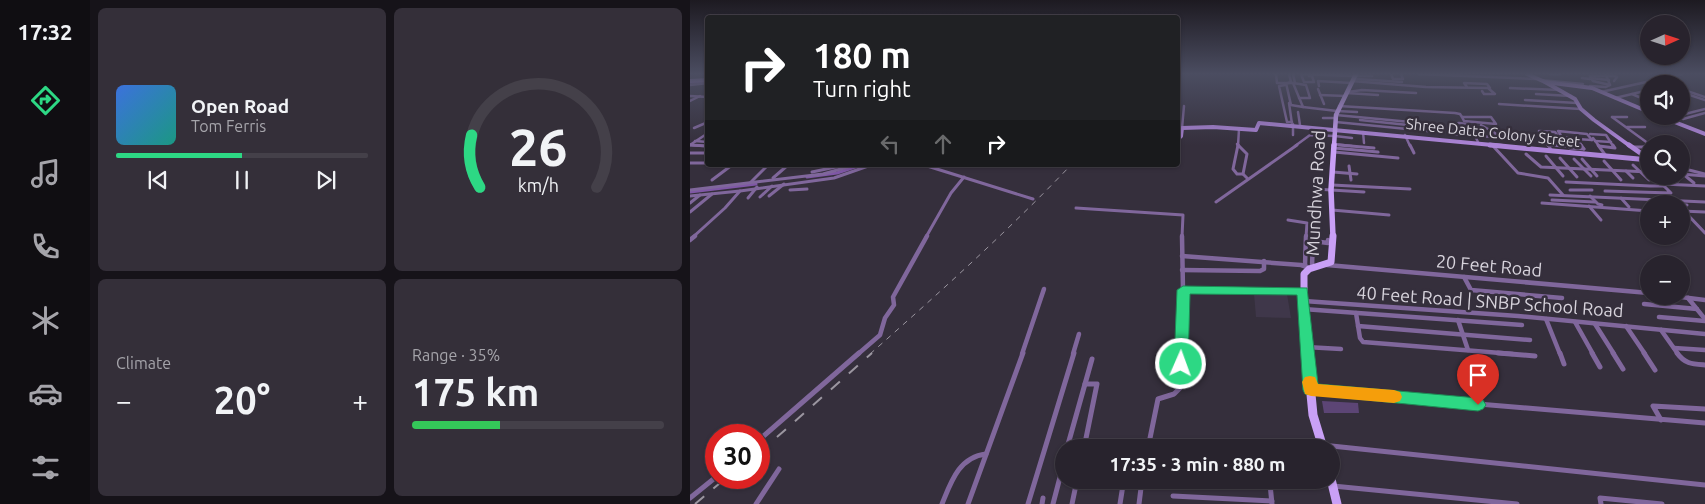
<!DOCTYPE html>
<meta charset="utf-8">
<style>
:root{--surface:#28232d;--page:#342f39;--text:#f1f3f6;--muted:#a5a4aa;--line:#444049;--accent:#2dd884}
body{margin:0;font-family:Ubuntu,sans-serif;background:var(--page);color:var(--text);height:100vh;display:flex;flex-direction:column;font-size:19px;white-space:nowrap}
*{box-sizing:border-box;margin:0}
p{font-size:16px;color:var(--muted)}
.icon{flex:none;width:28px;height:28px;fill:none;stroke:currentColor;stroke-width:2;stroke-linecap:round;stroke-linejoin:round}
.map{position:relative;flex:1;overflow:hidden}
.details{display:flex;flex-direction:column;gap:8px;padding:8px;background:#161319;width:600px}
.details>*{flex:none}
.hud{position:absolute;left:15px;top:15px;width:475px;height:152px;border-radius:5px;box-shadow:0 1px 4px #0004,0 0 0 1px var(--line);background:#202124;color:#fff;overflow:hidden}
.needle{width:32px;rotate:87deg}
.buttons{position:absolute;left:950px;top:15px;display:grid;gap:10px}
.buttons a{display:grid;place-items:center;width:50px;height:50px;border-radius:50%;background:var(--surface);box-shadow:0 1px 4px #0004,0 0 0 1px var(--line);font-size:25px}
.speed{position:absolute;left:15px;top:424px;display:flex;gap:10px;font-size:25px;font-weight:700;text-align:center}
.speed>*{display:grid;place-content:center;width:65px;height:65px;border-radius:50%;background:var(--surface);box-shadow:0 1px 4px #0004,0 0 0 1px var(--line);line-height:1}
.speed .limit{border:8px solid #d22;background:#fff;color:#111}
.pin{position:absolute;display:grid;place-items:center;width:42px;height:42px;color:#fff;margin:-51px -21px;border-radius:50% 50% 50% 0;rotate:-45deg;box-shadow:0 0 5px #0007}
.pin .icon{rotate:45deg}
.me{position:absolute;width:55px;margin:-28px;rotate:2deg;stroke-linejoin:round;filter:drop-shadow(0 0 4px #0008)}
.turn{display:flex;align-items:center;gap:18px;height:105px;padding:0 25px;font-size:22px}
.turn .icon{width:65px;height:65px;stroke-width:2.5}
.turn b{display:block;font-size:35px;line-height:42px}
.lanes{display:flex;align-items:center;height:48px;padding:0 25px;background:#0003;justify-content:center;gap:25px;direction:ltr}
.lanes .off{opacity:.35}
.big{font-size:38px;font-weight:700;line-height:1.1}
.details .widget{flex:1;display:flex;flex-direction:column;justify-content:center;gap:8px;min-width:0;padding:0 18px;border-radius:8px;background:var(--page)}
.details .dial{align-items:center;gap:0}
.dial svg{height:130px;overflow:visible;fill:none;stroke:var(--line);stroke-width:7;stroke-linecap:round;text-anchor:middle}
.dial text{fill:var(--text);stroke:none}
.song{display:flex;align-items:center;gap:15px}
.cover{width:60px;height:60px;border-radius:8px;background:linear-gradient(135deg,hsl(220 70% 55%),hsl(170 70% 35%))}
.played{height:5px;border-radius:2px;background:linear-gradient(90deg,var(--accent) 50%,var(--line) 50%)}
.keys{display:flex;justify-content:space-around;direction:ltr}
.heat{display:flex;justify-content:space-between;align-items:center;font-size:28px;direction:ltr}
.charge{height:8px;border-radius:4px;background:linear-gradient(90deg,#34c759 35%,var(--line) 0)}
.details .tiles{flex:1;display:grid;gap:8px;grid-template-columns:repeat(2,1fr)}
.trip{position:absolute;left:365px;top:439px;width:285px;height:50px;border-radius:25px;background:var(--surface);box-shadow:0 1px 4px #0004,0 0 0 1px var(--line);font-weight:700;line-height:50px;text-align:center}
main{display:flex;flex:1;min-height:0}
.dock{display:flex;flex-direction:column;width:90px;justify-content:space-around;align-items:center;background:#100e12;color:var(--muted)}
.dock .icon{width:35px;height:35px}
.dock .selected{color:var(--accent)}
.dock b{font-size:22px;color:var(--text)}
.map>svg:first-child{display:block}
.built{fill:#3f374a}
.green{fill:#5c4575}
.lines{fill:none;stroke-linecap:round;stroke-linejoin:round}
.canal-far1{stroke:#7f57a6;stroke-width:2.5}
.canal{stroke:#7f57a6;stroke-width:3}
.street-far3{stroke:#80679c;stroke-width:2.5}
.street-far2{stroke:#80679c;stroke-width:3}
.street-far1{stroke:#80679c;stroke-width:4.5}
.street{stroke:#80679c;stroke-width:5}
.secondary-far1{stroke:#ac84d7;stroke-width:4}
.secondary{stroke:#ac84d7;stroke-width:5}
.primary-far3{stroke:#c9a0f6;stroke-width:4.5}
.primary-far2{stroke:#c9a0f6;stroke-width:5.5}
.primary-far1{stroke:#c9a0f6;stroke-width:7}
.primary{stroke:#c9a0f6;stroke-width:9}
.rail-far1{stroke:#9b96a0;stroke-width:1;stroke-dasharray:5.5 5.5;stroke-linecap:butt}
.rail{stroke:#9b96a0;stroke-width:2;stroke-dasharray:12 12;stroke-linecap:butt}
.route{fill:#2dd884;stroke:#1d8c56}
.slow{fill:#f59e0b}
.labels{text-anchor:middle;stroke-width:5;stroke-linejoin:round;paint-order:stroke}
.far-street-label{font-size:15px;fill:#d7d3dc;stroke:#352f3c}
.street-label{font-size:18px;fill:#d7d3dc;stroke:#352f3c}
</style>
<main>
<nav class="dock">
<b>17:32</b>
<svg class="icon selected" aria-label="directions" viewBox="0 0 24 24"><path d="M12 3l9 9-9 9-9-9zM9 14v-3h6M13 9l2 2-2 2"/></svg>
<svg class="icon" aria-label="music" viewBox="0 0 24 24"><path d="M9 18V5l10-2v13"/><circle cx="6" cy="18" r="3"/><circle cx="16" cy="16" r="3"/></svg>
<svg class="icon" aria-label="phone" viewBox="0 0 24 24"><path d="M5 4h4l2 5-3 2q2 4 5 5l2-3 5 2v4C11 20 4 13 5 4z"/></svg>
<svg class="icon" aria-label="climate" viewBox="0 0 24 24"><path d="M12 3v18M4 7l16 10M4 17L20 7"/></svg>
<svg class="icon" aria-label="car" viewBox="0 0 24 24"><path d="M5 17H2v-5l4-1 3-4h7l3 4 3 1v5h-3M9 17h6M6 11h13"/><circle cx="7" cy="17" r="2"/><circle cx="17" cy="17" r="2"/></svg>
<svg class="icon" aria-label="filters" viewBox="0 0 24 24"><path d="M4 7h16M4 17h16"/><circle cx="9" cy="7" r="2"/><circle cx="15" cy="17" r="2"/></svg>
</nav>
<section class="details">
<div class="tiles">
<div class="widget">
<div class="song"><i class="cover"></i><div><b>Open Road</b><p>Tom Ferris</p></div></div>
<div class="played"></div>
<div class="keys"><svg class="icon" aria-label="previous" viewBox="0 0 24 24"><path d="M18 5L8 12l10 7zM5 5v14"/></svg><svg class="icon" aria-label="pause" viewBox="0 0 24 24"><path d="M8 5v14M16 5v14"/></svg><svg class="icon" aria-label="next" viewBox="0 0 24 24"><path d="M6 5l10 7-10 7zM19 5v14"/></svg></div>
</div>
<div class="widget dial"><svg viewBox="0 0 100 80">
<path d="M14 69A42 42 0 1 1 86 69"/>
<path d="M14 69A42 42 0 0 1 9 37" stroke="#2dd884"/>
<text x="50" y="56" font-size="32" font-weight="700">26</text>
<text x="50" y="72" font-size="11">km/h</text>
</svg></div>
<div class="widget"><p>Climate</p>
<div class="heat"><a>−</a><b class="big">20°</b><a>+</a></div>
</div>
<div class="widget"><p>Range · 35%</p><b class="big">175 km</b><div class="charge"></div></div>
</div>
</section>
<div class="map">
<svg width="1015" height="504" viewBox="0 0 1015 504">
<rect width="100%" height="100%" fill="#352f3c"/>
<polygon class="built" points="564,294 597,294 601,318 566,317"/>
<polygon class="green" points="632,401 668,403 669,413 634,413"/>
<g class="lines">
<polyline class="canal-far1" points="0,83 13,82"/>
<g class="canal">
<polyline points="117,177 147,173 171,165"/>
<polyline points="0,192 66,184"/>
</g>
<g class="street-far3">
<polyline points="586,74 587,83 595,83"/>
<polyline points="603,74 605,83"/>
<polyline points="611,74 665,76"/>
<polyline points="611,74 614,82 624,82 622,76 619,76"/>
<polyline points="701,74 703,79 713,79 711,74"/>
<polyline points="729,74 846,79"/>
<polyline points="860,74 870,74"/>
<polyline points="665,76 682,76"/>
<polyline points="892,78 900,79"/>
<polyline points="900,78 919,80"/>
<polyline points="667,79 712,82"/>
<polyline points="851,80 893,84"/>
<polyline points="662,81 736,87 798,88 805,94 794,94 792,91"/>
<polygon points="596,83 603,83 613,107 601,105"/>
<polyline points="598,83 601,82 599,74"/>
<polyline points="603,83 616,85 620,98 609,98"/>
<polyline points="0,85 18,83"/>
<polyline points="595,85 589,86 597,122 602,122"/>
<polyline points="920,85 903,81 900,76 925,76 927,77 924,81"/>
<polyline points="629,86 628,81 662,83"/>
<polyline points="900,86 916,87 920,85 916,75"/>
<polyline points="777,87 774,83 797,84 800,88"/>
<polyline points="820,88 870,90"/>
<polyline points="628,89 634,104"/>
<polyline points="991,89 1015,97"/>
<polyline points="658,92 672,90 726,93"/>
<polyline points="911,92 992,74"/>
<polyline points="991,92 1015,100"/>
<polyline points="657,93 688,95"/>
<polyline points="846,94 881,96"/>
<polyline points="942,94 949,97 959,94"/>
<polyline points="630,95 656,96"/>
<polyline points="0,96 18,97"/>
<polyline points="925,98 959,90"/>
<polyline points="835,100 887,103"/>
<polyline points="0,101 10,96"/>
<polyline points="599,103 602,124"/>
<polyline points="809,104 891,109"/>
<polyline points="649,106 765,113 770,114 772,117"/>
<polyline points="613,107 647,111"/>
<polyline points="647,111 667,112"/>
<polyline points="608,112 610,125"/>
<polyline points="646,115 742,124 746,125 748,132 646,122"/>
<polyline points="991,115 1015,109"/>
<polyline points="988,116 993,119 1015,113"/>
<polygon points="772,117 801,117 806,124 774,121"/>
<polyline points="922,117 959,144"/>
<polyline points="922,117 937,117"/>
<polyline points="633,118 646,118"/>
<polyline points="670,120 747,128"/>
<polyline points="603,124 603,135"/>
<polyline points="777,124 769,123 760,127 764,134 785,136"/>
<polyline points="937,127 955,127"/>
<polyline points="4,128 18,122"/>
<polyline points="492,128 494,106"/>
<polyline points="849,131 865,132 868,136 851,135"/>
<polyline points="673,132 674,143"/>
<polyline points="851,134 859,146"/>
<polyline points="900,134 916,135 923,146"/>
<polyline points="715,135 720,146"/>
<polyline points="779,135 775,132 779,128 788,130 793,137"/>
<polyline points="645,136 662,138"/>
<polyline points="872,137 887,139"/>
<polyline points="903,138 909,146"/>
<polyline points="5,141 18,142"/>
<polyline points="855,141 872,142 875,146"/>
<polyline points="905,141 921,142"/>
<polyline points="547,144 549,146"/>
<polyline points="644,144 662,146"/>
<polyline points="789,144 785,136 807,137 805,133 791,125"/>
<polyline points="0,145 18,133"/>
<polyline points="0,145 14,146"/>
<polyline points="858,145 872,146"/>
<polyline points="548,146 549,129"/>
<polyline points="605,146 620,135 645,136"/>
<polyline points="878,146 868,131 897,134 902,140"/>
<polyline points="892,146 887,139 902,140"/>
<polyline points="955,146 959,144"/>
</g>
<g class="street-far2">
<polyline points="0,145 18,146"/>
<polyline points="548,145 543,169 547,174 553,174"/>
<polyline points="548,145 557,154 553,174 557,178"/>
<polyline points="649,145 684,148"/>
<polyline points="720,145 724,153"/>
<polyline points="858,145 862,151"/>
<polyline points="858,145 875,146"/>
<polyline points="878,145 880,148 894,149"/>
<polyline points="891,145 894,149"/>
<polyline points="908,145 916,156"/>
<polyline points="803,146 828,173 858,178 873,195"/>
<polyline points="909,146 925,148 923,145"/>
<polyline points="943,147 953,147 958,145"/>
<polyline points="644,148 688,152"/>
<polyline points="644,152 708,158"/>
<polyline points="0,153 18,153"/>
<polyline points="836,154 851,167 959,172"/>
<polyline points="856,156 873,176"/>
<polyline points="870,158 887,177"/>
<polyline points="884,159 901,176"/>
<polyline points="892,159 907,176"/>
<polyline points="914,161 931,180"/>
<polyline points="0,163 18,163"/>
<polyline points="234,165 343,199"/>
<polyline points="943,165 959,180"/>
<polyline points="659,166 661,180"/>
<polyline points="957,166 959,167"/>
<polyline points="991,168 1015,174"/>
<polyline points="936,171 943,178"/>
<polyline points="122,172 155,165"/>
<polyline points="643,172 667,174"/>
<polyline points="991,174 1015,176"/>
<polyline points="993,174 1004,183"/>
<polyline points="968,176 973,180"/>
<polyline points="982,176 988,181"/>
<polyline points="83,178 98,165"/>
<polyline points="22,180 42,165"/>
<polyline points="61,182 78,165"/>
<polyline points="876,182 960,186 974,186 973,184 1015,186"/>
<polyline points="642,185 720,189"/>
<polyline points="0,190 133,174 165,165"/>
<polyline points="100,190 117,189"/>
<polyline points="880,190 902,190"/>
<polyline points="915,191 981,193 974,186"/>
<polyline points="860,195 1015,202"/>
<polyline points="0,196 50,191"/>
<polyline points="79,196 94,184"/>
<polyline points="900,196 908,204 912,205"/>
<polyline points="70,197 82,186"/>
<polyline points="58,198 67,187"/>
<polyline points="931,198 939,207"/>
<polyline points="862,200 905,202"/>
<polyline points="526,202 607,145"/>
<polyline points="0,203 10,195"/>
<polyline points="852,203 959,211"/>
<polyline points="991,205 997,205"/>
<polyline points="899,206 911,220"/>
<polyline points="386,208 493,215 492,237"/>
<polyline points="642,210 699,215"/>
<polyline points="991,211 1015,212"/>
<polyline points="0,212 22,194"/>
<polyline points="996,213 1015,233"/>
<polyline points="598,220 617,223 616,237"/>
<polyline points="3,237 35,208 50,191 144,178 181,165"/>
<polyline points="236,237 261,193 274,177"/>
<polyline points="623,237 625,189 674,192"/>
</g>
<g class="street-far1">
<polyline points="0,240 5,236"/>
<polyline points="623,241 638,243 638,240"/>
<polyline points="492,256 611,265 620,268"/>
<polyline points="615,265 616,236"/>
<polyline points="637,265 959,293"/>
<polyline points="622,267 623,236"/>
<polyline points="492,270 570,271 574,269 574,261"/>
<polyline points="774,277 781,290 872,298"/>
<polyline points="493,290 612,291"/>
<polyline points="983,296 1015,300"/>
<polyline points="998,298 1015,319"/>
<polyline points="614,301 828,316 1015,334"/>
<polyline points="954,304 1007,309"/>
<polyline points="613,309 832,325"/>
<polyline points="666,313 670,338 673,342 823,354"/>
<polyline points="969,317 1015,321"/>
<polyline points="856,319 870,354"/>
<polyline points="768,320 778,350"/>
<polyline points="885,322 903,354"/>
<polyline points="905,324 924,354"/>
<polyline points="668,326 840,340"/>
<polyline points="936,326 955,354"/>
<polyline points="971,330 988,354"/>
<polyline points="616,347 651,349"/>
<polyline points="984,348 1015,350"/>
<polyline points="168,354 190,335 195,318 204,305 203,297 237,236"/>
<polyline points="332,354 354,289"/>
<polyline points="383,354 389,334"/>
<polyline points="491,354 493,290 492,236"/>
</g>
<g class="street">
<polyline points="808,353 845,356"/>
<polyline points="870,353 874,364"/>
<polyline points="902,353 910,367"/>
<polyline points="923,353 933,369"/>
<polyline points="954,353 965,370"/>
<path d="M 987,353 C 995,364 1002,364 1015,365"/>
<polyline points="621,390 1015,423"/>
<polyline points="971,420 963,406 1015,409"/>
<polyline points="69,440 169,353"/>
<polyline points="632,445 1015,485"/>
<polyline points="377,448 402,359"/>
<polyline points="394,448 407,384 395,384"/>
<polyline points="458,448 468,399 484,394 490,388 491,353"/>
<polyline points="497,480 580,484 582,504"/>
<polyline points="643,486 827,504"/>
<polyline points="483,496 582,501"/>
<polyline points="0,498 26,477"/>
<polyline points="66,504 89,469"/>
<path d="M 252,504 C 261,482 269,457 296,454"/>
<polyline points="278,504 333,353"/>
<polyline points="338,504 384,353"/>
<polyline points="352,504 353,498"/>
<polyline points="363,504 374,462"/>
<polyline points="382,504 387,480"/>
<polyline points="430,504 433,485"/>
<polyline points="449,504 452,480"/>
<polyline points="911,504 910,498 972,504"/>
</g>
<g class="secondary-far1">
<polyline points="837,74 855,82 902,88 959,112"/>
<polyline points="0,81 18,80"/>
<polyline points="855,82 885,99 891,109 904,120 940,146"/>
<polyline points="969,116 1015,134"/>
<polyline points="488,139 491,136 492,128 523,127 566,130 569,123 813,146"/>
</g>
<g class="secondary">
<polyline points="800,145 959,160"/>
<polyline points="939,145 959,159"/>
</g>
<polyline class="primary-far3" points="644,146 646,115 666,74"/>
<polyline class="primary-far2" points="643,237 641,190 644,145"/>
<polyline class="primary-far1" points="617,354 614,323 614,274 619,269 641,262 643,236"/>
<g class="primary">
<polyline points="617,353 623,415 633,448"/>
<polyline points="641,479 647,504"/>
</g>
<path class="rail-far1" d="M 180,354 C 249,293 317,232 381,165"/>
<g class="rail">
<polyline points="69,453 182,353"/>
<polyline points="5,504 36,478"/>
</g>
</g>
<linearGradient id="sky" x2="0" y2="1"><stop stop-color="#1d1a21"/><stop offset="0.51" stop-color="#4b4d61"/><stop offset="1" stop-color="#4b4d61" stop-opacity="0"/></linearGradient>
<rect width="1015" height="145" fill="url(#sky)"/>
<polygon class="route" points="493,286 617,288 628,384 788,398 793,400 796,405 793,409 788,411 615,394 613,390 607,295 500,294 498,364 496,368 491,370 486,368 484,364 487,290"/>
<polygon class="slow" points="620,376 625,377 628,384 704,390 710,392 712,397 710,401 704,403 621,396 615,394 612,382 615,377"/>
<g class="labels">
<g class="far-street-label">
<text transform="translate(803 133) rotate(6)" y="5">Shree Datta Colony Street</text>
</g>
<g class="street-label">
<text transform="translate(626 193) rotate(-87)" y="6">Mundhwa Road</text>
<text transform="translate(799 266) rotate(5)" y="6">20 Feet Road</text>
<text transform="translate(800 302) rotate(4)" y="6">40 Feet Road | SNBP School Road</text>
</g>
</g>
</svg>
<div class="buttons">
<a><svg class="needle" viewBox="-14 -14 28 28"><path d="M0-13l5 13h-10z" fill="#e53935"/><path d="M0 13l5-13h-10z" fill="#a5a4aa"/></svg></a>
<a><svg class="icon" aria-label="sound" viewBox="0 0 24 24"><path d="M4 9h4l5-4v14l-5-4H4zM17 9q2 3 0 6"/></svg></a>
<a><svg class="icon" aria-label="search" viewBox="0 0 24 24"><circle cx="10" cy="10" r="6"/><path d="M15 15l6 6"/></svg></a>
<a>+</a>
<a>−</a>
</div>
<div class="speed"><div class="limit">30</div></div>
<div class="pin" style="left:788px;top:405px;background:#d93025"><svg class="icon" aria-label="arrive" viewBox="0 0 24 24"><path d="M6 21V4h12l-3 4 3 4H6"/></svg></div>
<svg class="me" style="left:491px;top:364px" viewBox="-20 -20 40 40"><circle r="17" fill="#2dd884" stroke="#fff" stroke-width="3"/><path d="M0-11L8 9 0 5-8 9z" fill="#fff"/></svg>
<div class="trip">17:35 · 3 min · 880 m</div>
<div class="hud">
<div class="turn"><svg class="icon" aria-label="right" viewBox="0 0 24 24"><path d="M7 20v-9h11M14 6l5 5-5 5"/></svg><div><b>180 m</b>Turn right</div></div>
<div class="lanes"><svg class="icon off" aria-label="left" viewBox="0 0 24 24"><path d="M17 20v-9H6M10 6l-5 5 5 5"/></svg><svg class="icon off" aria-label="ahead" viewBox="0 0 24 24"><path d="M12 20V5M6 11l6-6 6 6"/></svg><svg class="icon" aria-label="right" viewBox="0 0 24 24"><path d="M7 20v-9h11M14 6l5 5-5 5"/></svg></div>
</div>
</div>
</main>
